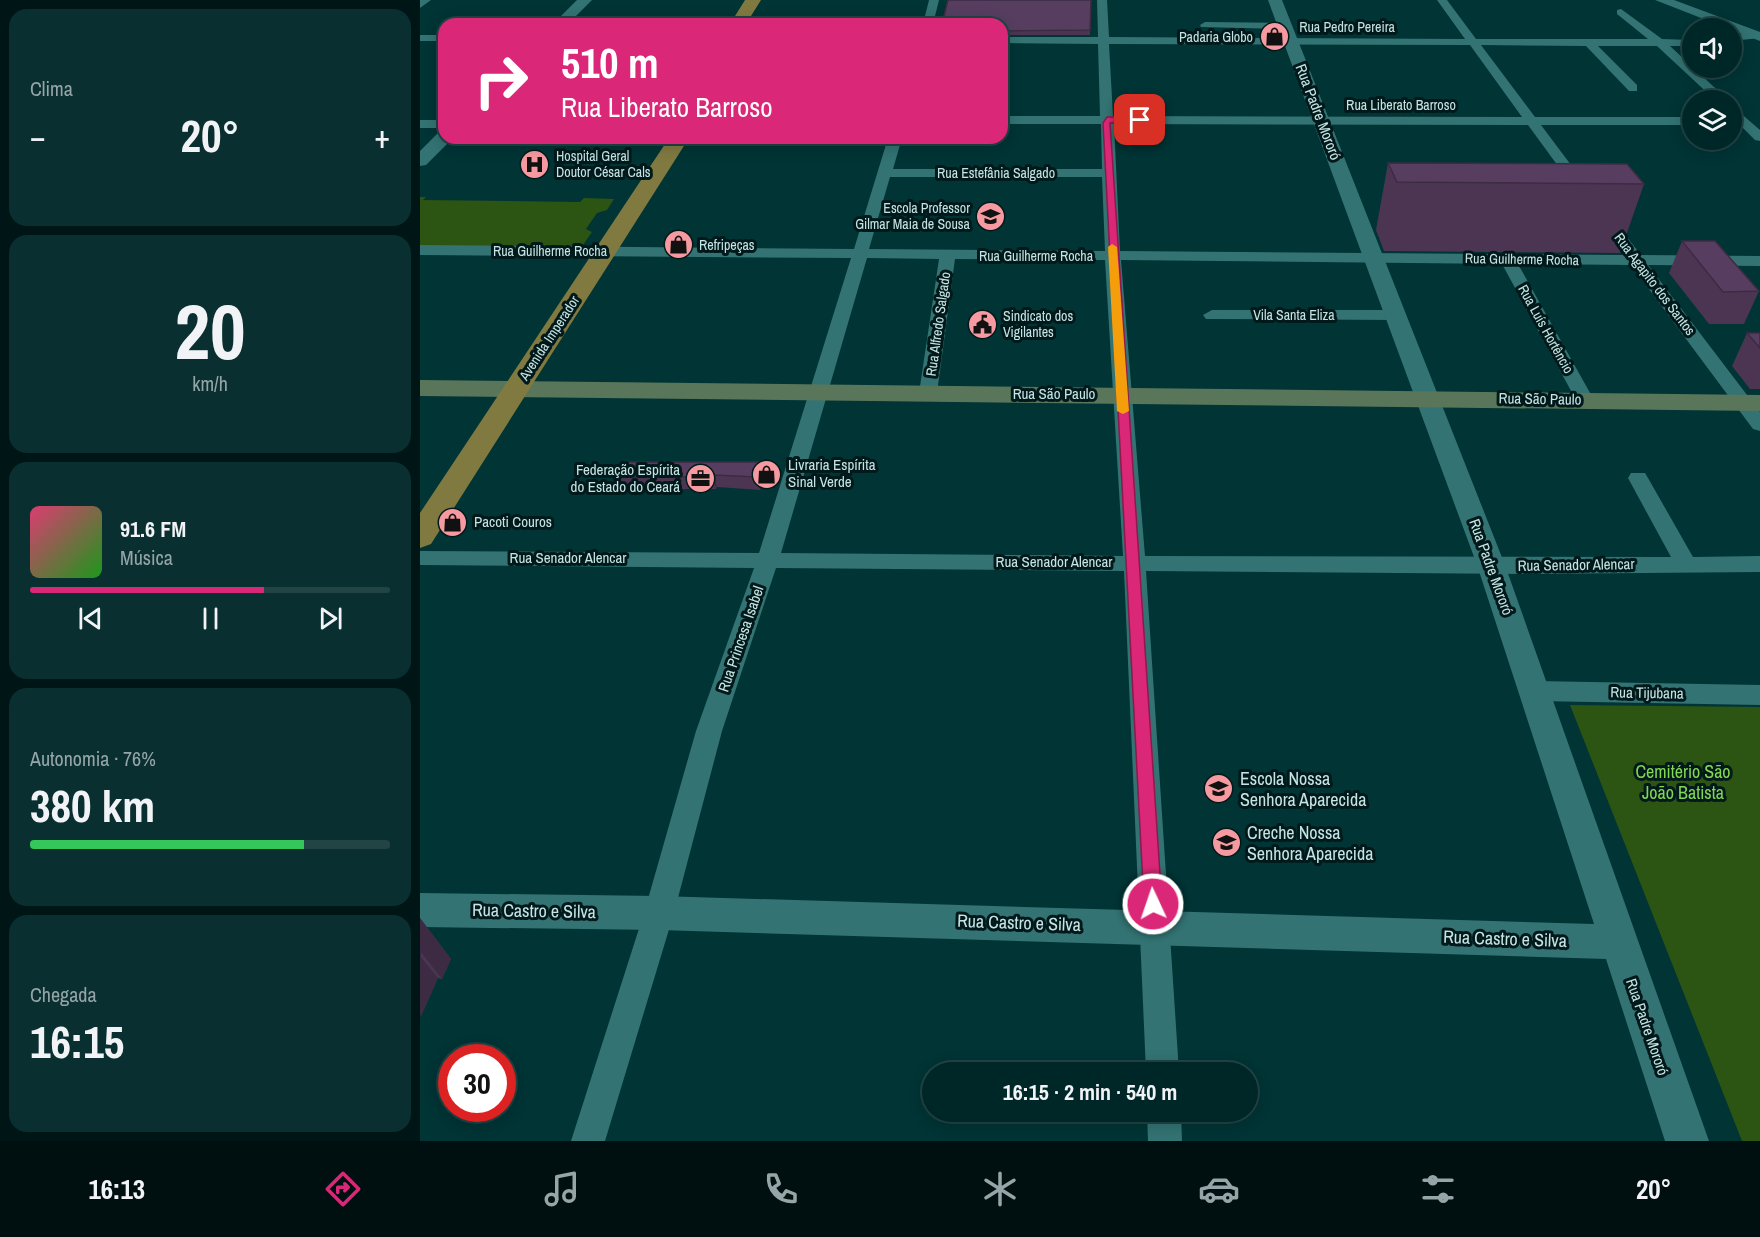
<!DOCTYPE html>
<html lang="pt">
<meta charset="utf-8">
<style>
:root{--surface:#002728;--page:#0a2f30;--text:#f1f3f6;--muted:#95a5a8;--line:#224445;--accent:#db2777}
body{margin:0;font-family:"Archivo Narrow",sans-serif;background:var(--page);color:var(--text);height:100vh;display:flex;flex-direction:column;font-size:22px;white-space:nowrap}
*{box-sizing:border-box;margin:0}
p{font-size:20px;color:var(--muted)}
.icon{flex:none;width:33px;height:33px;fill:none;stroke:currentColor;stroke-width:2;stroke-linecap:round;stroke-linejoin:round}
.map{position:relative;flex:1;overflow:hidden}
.side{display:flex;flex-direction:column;gap:9px;padding:9px;background:#001516;width:420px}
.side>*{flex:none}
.guide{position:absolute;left:18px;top:18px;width:570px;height:126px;border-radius:18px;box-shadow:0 3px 15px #0003,0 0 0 2px var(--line);background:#db2777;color:#fff;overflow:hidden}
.fabs{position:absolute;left:1262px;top:18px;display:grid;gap:12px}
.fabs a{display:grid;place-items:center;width:60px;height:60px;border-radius:50%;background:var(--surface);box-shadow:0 3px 15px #0003,0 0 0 2px var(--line);font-size:30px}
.speed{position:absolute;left:18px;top:1044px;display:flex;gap:12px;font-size:30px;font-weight:700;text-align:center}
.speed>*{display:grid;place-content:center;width:78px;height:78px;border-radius:50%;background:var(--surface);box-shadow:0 3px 15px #0003,0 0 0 2px var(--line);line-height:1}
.speed .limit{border:9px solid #d22;background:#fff;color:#111}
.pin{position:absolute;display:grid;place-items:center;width:51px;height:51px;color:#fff;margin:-26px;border-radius:12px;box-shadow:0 3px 9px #0006}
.me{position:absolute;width:66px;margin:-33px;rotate:357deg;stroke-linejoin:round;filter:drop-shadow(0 0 4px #0008)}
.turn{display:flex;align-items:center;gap:21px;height:126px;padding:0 24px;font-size:27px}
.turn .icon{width:78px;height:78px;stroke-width:2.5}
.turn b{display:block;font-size:42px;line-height:51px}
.big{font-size:45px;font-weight:700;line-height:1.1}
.side .tile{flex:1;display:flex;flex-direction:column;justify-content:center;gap:9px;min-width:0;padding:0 21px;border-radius:18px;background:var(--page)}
.side .dial{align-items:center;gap:0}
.dial b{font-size:78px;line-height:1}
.song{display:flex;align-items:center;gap:18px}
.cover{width:72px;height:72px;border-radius:9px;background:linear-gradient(135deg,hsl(340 70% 55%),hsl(120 70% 35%))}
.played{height:6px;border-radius:3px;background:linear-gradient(90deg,var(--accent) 65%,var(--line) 65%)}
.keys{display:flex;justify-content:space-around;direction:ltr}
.heat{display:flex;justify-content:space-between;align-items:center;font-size:33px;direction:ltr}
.charge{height:9px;border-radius:4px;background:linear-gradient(90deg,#34c759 76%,var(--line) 0)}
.trip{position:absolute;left:502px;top:1062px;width:336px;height:60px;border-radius:30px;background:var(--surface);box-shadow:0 3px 15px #0003,0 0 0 2px var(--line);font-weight:700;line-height:60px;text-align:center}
.tab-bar{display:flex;height:96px;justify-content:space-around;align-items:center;background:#001010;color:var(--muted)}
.tab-bar .icon{width:42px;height:42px}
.tab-bar .active{color:var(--accent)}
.tab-bar b{font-size:27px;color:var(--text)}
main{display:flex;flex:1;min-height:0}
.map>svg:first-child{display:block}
.green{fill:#2c5412}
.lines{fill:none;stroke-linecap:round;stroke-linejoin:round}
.minor{fill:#337373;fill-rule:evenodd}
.tertiary{fill:#337373;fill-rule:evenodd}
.secondary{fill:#59765a;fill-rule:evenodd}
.primary{fill:#807a41;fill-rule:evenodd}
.wall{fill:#4b3553}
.shaded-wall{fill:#3d2b44}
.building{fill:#573e61;stroke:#3d2b44;stroke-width:1.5}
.route{fill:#db2777;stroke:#8e194d;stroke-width:1.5}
.slow{fill:#f59e0b}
.labels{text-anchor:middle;stroke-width:6;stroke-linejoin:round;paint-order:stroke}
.far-street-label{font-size:14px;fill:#c6e4e4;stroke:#01191a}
.far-poi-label{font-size:14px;fill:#c6e4e4;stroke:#01191a;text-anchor:start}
.street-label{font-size:15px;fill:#c6e4e4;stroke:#01191a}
.poi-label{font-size:15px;fill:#c6e4e4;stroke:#01191a;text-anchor:start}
.near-park-label{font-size:18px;fill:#82d851;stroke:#01191a}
.near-poi-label{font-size:18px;fill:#c6e4e4;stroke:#01191a;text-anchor:start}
.near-street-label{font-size:18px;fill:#c6e4e4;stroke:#01191a}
</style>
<main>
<section class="side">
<div class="tile"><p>Clima</p>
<div class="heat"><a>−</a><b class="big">20°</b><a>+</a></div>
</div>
<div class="tile dial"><b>20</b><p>km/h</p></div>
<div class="tile">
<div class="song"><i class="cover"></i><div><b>91.6 FM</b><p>Música</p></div></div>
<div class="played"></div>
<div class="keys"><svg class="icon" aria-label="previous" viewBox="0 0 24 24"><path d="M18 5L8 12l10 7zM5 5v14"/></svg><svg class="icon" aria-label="pause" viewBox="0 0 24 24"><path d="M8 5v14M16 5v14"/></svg><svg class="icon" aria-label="next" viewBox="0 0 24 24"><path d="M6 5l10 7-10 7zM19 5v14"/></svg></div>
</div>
<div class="tile"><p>Autonomia · 76%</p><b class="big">380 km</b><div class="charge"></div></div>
<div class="tile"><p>Chegada</p><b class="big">16:15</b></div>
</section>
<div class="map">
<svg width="1340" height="1141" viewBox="0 0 1340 1141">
<rect width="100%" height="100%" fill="#003435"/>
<g class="green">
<polygon points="0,197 6,197 3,200 160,202 164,198 194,199 187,210 177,213 166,229 172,232 163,245 156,248 0,248"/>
<polygon points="1150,705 1340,707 1340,1141 1322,1141"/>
</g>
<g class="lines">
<g class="minor">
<polygon points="0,0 11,0 0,8"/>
<polygon points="509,0 519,0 513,24 503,24"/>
<path d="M 677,0 L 687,0 L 689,37 L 1045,39 L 1017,0 L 1027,0 L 1056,39 L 1228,39 L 1197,14 L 1197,10 L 1201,9 L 1242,39 L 1272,40 L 1272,46 L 1250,46 L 1308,100 L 1295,100 L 1237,46 L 1178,46 L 1217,85 L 1217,91 L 1209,91 L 1166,46 L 1061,45 L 1115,117 L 1272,117 L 1272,125 L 1121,125 L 1169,189 L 1162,193 L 1157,192 L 1108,125 L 694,124 L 700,251 L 1204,255 L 1178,220 L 1186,215 L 1191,217 L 1221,255 L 1340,256 L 1340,266 L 1228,265 L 1340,412 L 1340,431 L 1333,429 L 1211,265 L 1098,264 L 1174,400 L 1165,406 L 1156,400 L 1082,264 L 701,260 L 725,556 L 1251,557 L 1208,478 L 1211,473 L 1225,473 L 1228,478 L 1273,557 L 1340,556 L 1340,572 L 1108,574 L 726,571 L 759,1072 L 726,1072 L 704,571 L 356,568 L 302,731 L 254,913 L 185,1141 L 151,1141 L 224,913 L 276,731 L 334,568 L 0,565 L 0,551 L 339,553 L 431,258 L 0,255 L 0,245 L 434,249 L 468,138 L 482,138 L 473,169 L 682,169 L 681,124 L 582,124 L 582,116 L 680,116 L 678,44 L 582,43 L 582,37 L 678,37 ZM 689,44 L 1050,45 L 1102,117 L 693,116 ZM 470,177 L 682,177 L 685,251 L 449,249 ZM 447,258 L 519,259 L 499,393 L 508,399 L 517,393 L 535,259 L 685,260 L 703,556 L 361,553 Z"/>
<polygon points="785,22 864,23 869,26 864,29 781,27 780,25"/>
<polygon points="1340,32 1340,38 1311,41 1311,35"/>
<rect x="0" y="35" width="24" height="6"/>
<polygon points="1311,105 1340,130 1340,141 1335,140 1311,116"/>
<rect x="0" y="120" width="24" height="8"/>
<polygon points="792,310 975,310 984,315 975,320 786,319 783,315"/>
<polygon points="1115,681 1340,685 1340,705 1115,701 1106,698 1102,691 1106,684"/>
<polygon points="727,1112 761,1112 762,1141 728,1141"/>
</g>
<g class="tertiary">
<polygon points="157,0 172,0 148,24 133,24"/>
<polygon points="848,0 862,0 1085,565 1289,1141 1245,1141 1186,959 239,930 0,927 0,893 239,896 1174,924 1057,565"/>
<polygon points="1235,0 1254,0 1340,32 1340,41"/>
<polygon points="24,132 24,138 32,138 30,141 6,165 0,166 0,151 18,133"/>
</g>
<polygon class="secondary" points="0,380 1340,395 1340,411 0,396"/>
<g class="primary">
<polygon points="325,0 341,0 326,24 310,24"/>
<polygon points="249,138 269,138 11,544 0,548 0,513"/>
</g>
</g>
<g class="wall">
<polygon points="671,0 670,35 582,35 582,24"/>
<polygon points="968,163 1224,184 1200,253 964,251 956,230"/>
<polygon points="1262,241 1339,291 1324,324 1289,324 1249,273"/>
<polygon points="1327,333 1340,333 1340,389 1330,389 1312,366"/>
<polygon points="342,462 345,474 340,490 297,487 296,489 202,489 198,477"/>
<polygon points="0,918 31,959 22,979 18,978 1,1016"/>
</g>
<g class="shaded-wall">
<polygon points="342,462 345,474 340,490 337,477"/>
<polygon points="294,475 297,487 296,489 293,477"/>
<polygon points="0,918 31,959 22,979 0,951"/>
<polygon points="0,956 18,978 1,1016 0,1015"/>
</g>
<g class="building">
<polygon points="528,0 671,0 670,30 582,31 582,24 522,24"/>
<polygon points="968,163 1207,164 1224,184 977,182"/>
<polygon points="1262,241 1295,241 1339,291 1303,292"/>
<polygon points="1327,333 1340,333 1340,348"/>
<polygon points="205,462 342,462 337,477 294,475 293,477 198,477"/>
</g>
<polygon class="route" points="720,117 723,121 690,123 742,904 740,910 733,912 727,910 724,904 683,123 687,117"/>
<polygon class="slow" points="692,244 697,247 709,411 703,414 697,411 688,247"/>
<defs>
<symbol id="shop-disc" viewBox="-11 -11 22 22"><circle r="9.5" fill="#f49aa0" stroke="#01191a"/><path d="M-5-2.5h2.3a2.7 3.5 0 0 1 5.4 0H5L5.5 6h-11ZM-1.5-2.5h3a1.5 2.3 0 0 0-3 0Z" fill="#111"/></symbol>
<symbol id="hospital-disc" viewBox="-11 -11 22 22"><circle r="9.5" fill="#f49aa0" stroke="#01191a"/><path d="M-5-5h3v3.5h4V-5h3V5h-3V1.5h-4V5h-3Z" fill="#111"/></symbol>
<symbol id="school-disc" viewBox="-11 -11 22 22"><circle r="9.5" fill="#f49aa0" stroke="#01191a"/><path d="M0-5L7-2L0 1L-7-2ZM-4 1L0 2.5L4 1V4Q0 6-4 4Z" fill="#111"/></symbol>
<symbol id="civic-disc" viewBox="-11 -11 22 22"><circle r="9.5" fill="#f49aa0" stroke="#01191a"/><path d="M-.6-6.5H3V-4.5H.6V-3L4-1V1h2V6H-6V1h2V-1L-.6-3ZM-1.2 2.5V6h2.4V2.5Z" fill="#111"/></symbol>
<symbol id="office-disc" viewBox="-11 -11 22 22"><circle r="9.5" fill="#f49aa0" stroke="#01191a"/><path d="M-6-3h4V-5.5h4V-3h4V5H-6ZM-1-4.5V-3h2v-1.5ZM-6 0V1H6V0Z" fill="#111"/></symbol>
</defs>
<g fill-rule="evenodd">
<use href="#shop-disc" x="838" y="20" width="33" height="33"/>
<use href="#hospital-disc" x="98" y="148" width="33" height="33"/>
<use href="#school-disc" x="554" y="200" width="33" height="33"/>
<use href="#shop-disc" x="242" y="228" width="33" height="33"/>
<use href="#civic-disc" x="546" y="308" width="33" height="33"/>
<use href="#shop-disc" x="330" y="458" width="33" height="33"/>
<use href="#office-disc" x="264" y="462" width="33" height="33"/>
<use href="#shop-disc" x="16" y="506" width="33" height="33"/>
<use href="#school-disc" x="782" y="772" width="33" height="33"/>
<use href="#school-disc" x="790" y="826" width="33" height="33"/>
</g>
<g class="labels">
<g class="far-street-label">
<text x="927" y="32">Rua Pedro Pereira</text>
<text x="981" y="110">Rua Liberato Barroso</text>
<text x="576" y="178">Rua Estefânia Salgado</text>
<text x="130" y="256">Rua Guilherme Rocha</text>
<text x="616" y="261">Rua Guilherme Rocha</text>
<text transform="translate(1102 259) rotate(1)" y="5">Rua Guilherme Rocha</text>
<text transform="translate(1235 284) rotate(53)" y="5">Rua Agapito dos Santos</text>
<text x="874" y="320">Vila Santa Eliza</text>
<text transform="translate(518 324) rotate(-82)" y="5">Rua Alfredo Salgado</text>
<text transform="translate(1126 329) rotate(61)" y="5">Rua Luís Hortêncio</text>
<text transform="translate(129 338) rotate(-57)" y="5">Avenida Imperador</text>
</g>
<g class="far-poi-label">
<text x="833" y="42" text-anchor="end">Padaria Globo</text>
<text x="136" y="161">Hospital Geral<tspan x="136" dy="16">Doutor César Cals</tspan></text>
<text x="550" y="213" text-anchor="end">Escola Professor<tspan x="550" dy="16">Gilmar Maia de Sousa</tspan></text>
<text x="279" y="250">Refripeças</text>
<text x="583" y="321">Sindicato dos<tspan x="583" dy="16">Vigilantes</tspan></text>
</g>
<g class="street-label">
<text transform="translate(898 112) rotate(69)" y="5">Rua Padre Mororó</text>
<text x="634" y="399">Rua São Paulo</text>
<text transform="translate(1120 399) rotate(1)" y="5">Rua São Paulo</text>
<text x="148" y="563">Rua Senador Alencar</text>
<text x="634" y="567">Rua Senador Alencar</text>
<text transform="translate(1156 565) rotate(-1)" y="5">Rua Senador Alencar</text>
<text transform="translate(1071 567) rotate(70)" y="5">Rua Padre Mororó</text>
<text transform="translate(321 639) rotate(-71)" y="5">Rua Princesa Isabel</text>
<text transform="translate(1227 693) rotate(1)" y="5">Rua Tijubana</text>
<text transform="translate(1227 1027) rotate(71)" y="5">Rua Padre Mororó</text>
</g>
<g class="poi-label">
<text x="368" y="470">Livraria Espírita<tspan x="368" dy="17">Sinal Verde</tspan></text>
<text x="260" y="475" text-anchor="end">Federação Espírita<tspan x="260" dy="17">do Estado do Ceará</tspan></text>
<text x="54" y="527">Pacoti Couros</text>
</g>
<g class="near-park-label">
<text x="1263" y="778">Cemitério São<tspan x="1263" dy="21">João Batista</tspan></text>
</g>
<g class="near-poi-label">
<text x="820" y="785">Escola Nossa<tspan x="820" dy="21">Senhora Aparecida</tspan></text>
<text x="827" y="839">Creche Nossa<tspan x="827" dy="21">Senhora Aparecida</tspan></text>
</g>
<g class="near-street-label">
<text transform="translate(114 911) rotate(1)" y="6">Rua Castro e Silva</text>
<text transform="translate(599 923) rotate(2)" y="6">Rua Castro e Silva</text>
<text transform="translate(1085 939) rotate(2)" y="6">Rua Castro e Silva</text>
</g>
</g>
</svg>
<div class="fabs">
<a><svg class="icon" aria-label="sound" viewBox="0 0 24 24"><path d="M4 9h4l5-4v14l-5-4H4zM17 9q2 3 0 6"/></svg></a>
<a><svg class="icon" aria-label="layers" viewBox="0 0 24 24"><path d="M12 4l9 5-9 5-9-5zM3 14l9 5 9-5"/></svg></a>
</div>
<div class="speed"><div class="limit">30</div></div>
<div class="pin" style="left:720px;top:120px;background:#d93025"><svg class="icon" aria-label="arrive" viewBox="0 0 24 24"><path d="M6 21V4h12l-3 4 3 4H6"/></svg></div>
<svg class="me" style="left:733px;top:904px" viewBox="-20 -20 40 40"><circle r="17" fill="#db2777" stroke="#fff" stroke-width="3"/><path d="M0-11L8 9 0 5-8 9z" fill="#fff"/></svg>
<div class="trip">16:15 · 2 min · 540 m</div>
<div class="guide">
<div class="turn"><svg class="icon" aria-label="right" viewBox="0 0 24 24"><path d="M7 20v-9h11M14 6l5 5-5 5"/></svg><div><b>510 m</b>Rua Liberato Barroso</div></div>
</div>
</div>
</main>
<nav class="tab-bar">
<b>16:13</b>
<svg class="icon active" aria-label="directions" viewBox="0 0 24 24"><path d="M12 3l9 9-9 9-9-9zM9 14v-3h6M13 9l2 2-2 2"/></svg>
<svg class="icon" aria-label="music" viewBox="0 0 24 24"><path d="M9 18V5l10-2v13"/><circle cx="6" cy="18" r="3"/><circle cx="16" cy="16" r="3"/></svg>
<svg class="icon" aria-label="phone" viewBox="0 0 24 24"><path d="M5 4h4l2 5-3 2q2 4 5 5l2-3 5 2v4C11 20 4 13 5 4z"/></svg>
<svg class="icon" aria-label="climate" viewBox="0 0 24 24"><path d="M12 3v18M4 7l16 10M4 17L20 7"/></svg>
<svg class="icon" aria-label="car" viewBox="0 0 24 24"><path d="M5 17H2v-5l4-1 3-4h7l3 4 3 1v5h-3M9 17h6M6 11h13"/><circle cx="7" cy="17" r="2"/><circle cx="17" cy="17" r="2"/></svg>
<svg class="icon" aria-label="filters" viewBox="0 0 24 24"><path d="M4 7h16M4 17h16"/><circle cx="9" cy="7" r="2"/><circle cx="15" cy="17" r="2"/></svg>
<b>20°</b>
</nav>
